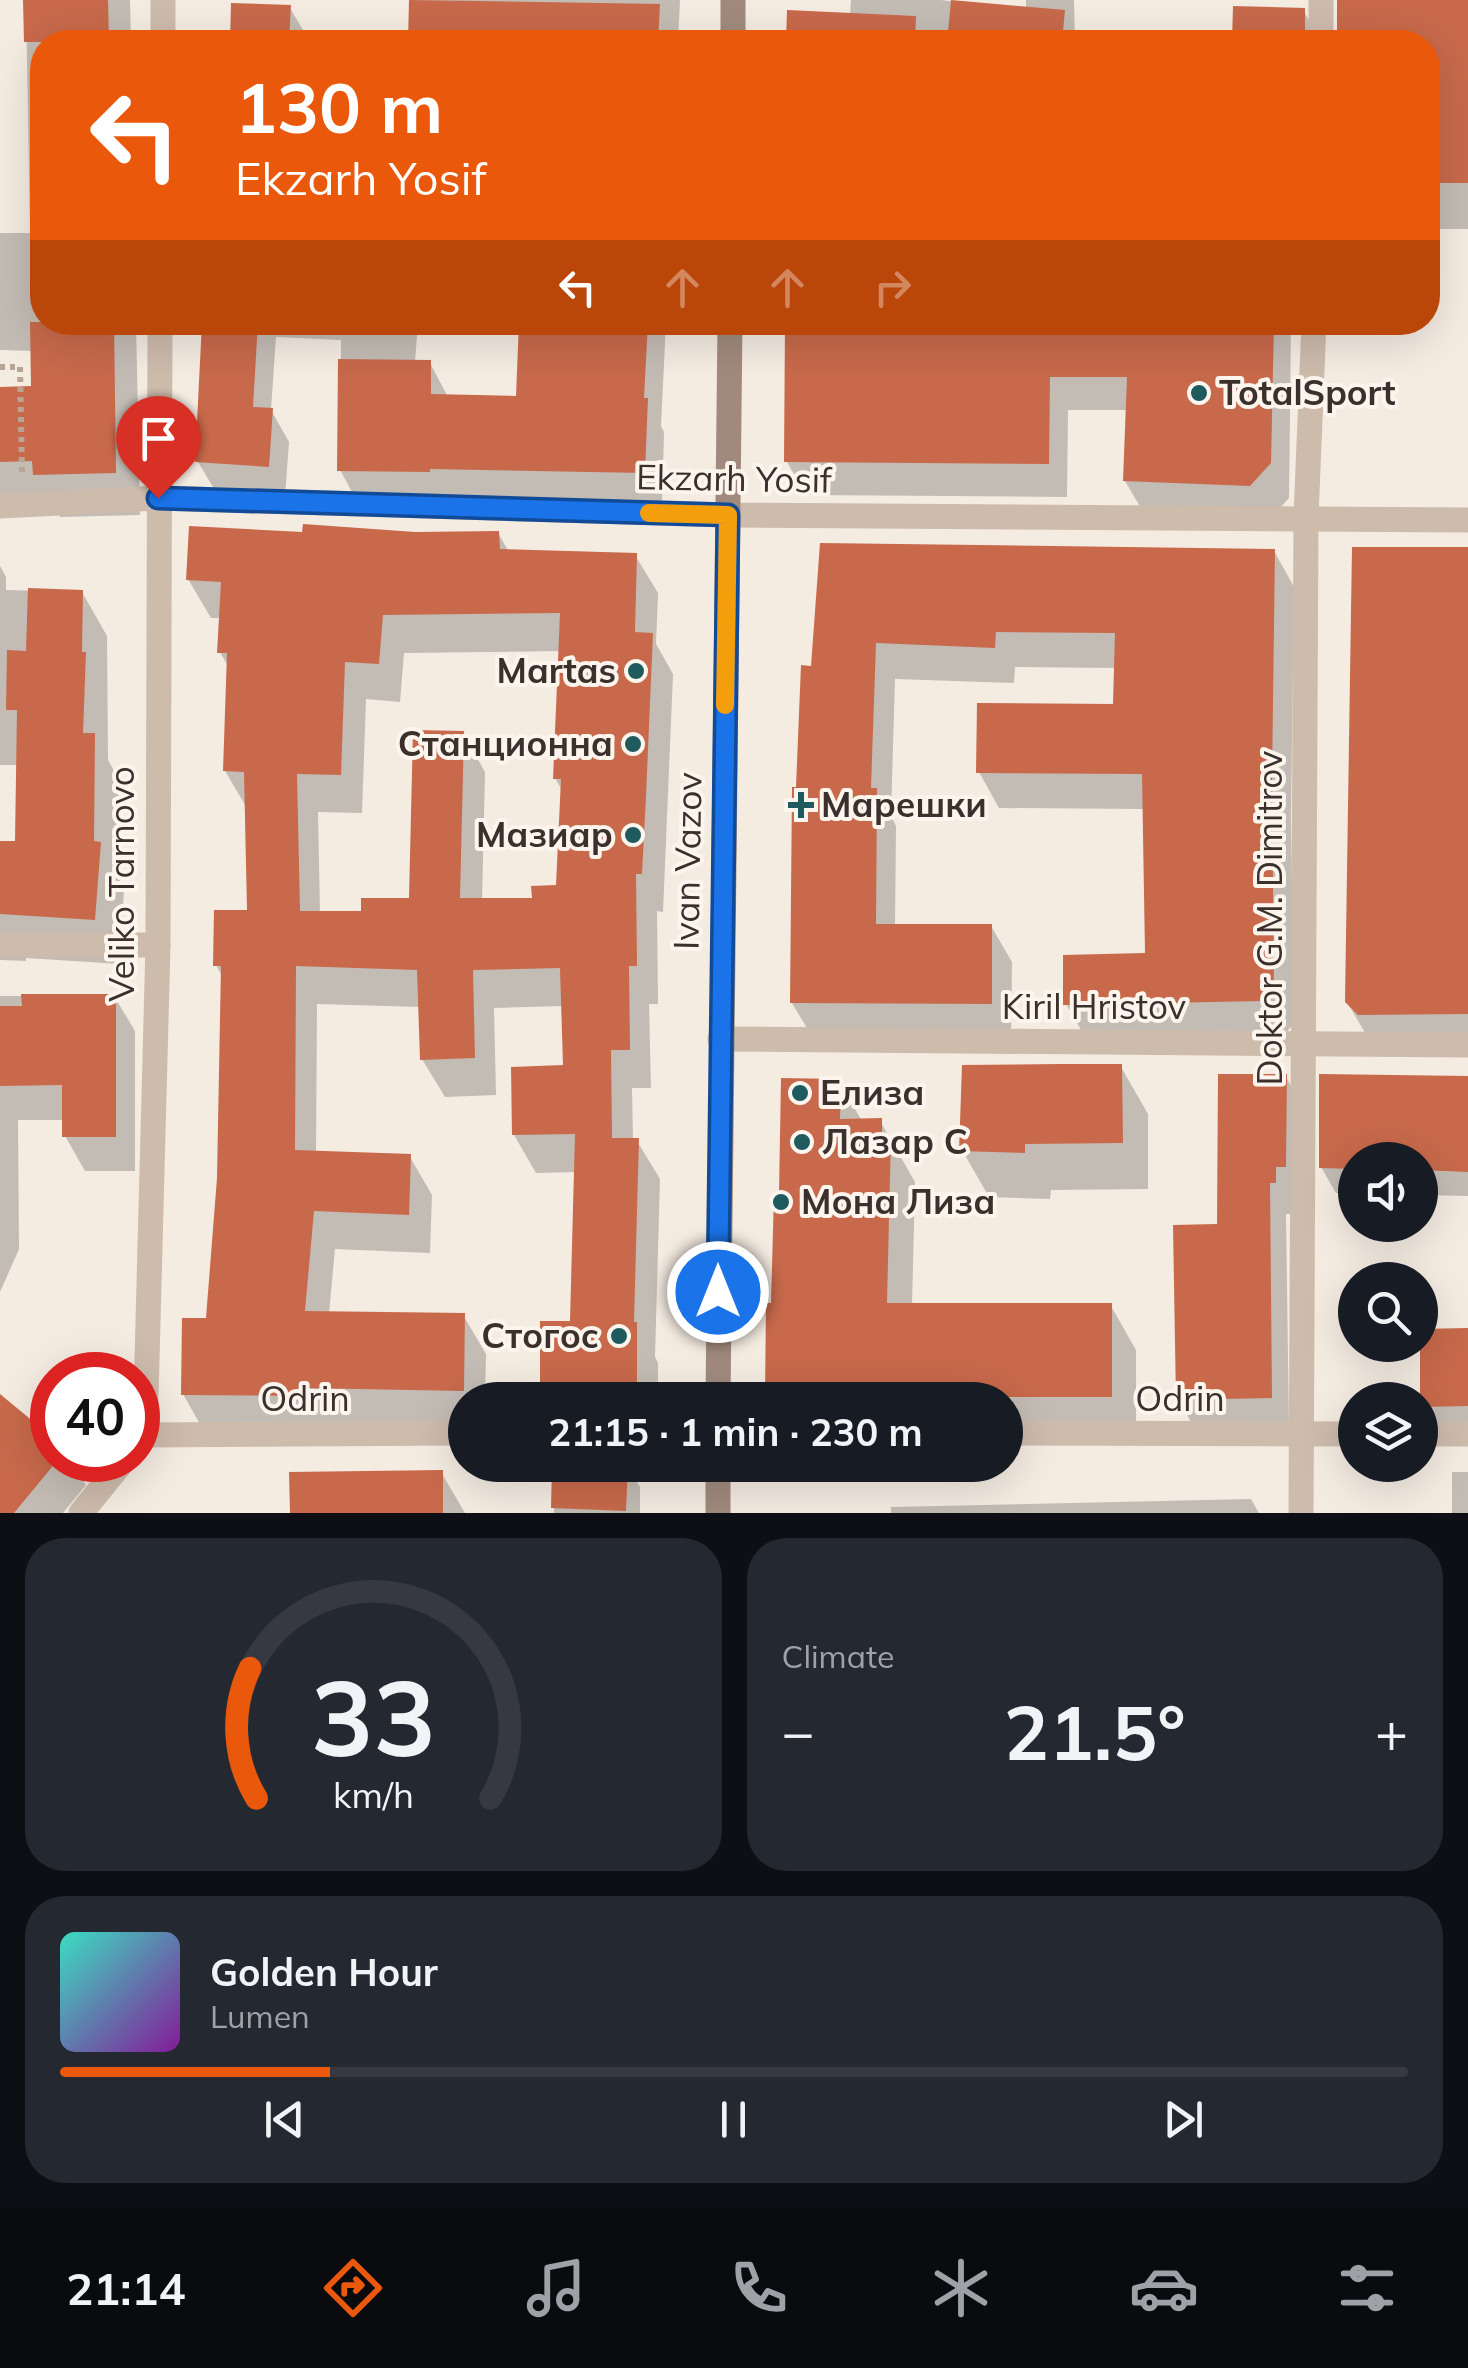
<!DOCTYPE html>
<meta charset="utf-8">
<style>
:root{--surface:#171b24;--page:#242831;--text:#f1f3f6;--muted:#9ea1a6;--line:#363941;--accent:#ea580c}
body{margin:0;font-family:Mulish,sans-serif;background:var(--page);color:var(--text);height:100vh;display:flex;flex-direction:column;font-size:38px;white-space:nowrap}
*{box-sizing:border-box;margin:0}
p{font-size:32px;color:var(--muted)}
.icon{flex:none;width:55px;height:55px;fill:none;stroke:currentColor;stroke-width:2;stroke-linecap:round;stroke-linejoin:round}
.map{position:relative;height:1513px;overflow:hidden}
.details{display:flex;flex-direction:column;gap:25px;padding:25px;background:#0d0f14;flex:1}
.details>*{flex:none}
.banner{position:absolute;left:30px;top:30px;width:1410px;height:305px;border-radius:40px;box-shadow:0 10px 40px #0002;background:#ea580c;color:#fff;overflow:hidden}
.fabs{position:absolute;left:1338px;top:1142px;display:grid;gap:20px}
.fabs a{display:grid;place-items:center;width:100px;height:100px;border-radius:50%;background:var(--surface);box-shadow:0 10px 40px #0002;font-size:50px}
.speed{position:absolute;left:30px;top:1352px;display:flex;gap:20px;font-size:50px;font-weight:700;text-align:center}
.speed>*{display:grid;place-content:center;width:130px;height:130px;border-radius:50%;background:var(--surface);box-shadow:0 10px 40px #0002;line-height:1}
.speed .limit{border:15px solid #d22;background:#fff;color:#111}
.pin{position:absolute;display:grid;place-items:center;width:85px;height:85px;color:#fff;margin:-102px -42px;border-radius:50% 50% 50% 0;rotate:-45deg;box-shadow:0 0 10px #0007}
.pin .icon{rotate:45deg}
.me{position:absolute;width:110px;margin:-55px;rotate:0deg;stroke-linejoin:round;filter:drop-shadow(0 0 8px #0008)}
.turn{display:flex;align-items:center;gap:35px;height:210px;padding:0 40px;font-size:45px}
.turn .icon{width:130px;height:130px;stroke-width:2.5}
.turn b{display:block;font-size:70px;line-height:85px}
.lanes{display:flex;align-items:center;height:95px;padding:0 40px;background:#0003;justify-content:center;gap:50px;direction:ltr}
.lanes .off{opacity:.35}
.big{font-size:75px;font-weight:700;line-height:1.1}
.details .tile{flex:1;display:flex;flex-direction:column;justify-content:center;gap:15px;min-width:0;padding:0 35px;border-radius:40px;background:var(--page)}
.details .dial{align-items:center;gap:0}
.dial svg{height:260px;overflow:visible;fill:none;stroke:var(--line);stroke-width:7;stroke-linecap:round;text-anchor:middle}
.dial text{fill:var(--text);stroke:none}
.song{display:flex;align-items:center;gap:30px}
.cover{width:120px;height:120px;border-radius:15px;background:linear-gradient(135deg,hsl(170 70% 55%),hsl(290 70% 35%))}
.played{height:10px;border-radius:5px;background:linear-gradient(90deg,var(--accent) 20%,var(--line) 20%)}
.keys{display:flex;justify-content:space-around;direction:ltr}
.heat{display:flex;justify-content:space-between;align-items:center;font-size:55px;direction:ltr}
.details .tiles{flex:1;display:grid;gap:25px;grid-template-columns:1fr 1fr}
.tile:last-child{grid-column:span 2}
.trip{position:absolute;left:448px;top:1382px;width:575px;height:100px;border-radius:50px;background:var(--surface);box-shadow:0 10px 40px #0002;font-weight:700;line-height:100px;text-align:center}
.menu{display:flex;height:160px;justify-content:space-around;align-items:center;background:#090b0e;color:var(--muted)}
.menu .icon{width:70px;height:70px}
.menu .selected{color:var(--accent)}
.menu b{font-size:45px;color:var(--text)}
.map>svg:first-child{display:block}
.shadow{fill:#0003;fill-rule:evenodd}
.building{fill:#c8694b;fill-rule:evenodd}
.lines{fill:none;stroke-linecap:round;stroke-linejoin:round}
.path{stroke:#b9a596;stroke-width:6;stroke-dasharray:5 5;stroke-linecap:butt}
.street{stroke:#cdbbac;stroke-width:25}
.secondary{stroke:#a18a7d;stroke-width:25}
.route-casing{stroke:#114b97;stroke-width:25}
.route{stroke:#1a73e8;stroke-width:18}
.slow{stroke:#f59e0b;stroke-width:18}
.poi-dot{fill:#1f5a5e;stroke:#fbf5ee;stroke-width:4}
.labels{text-anchor:middle;stroke-width:8;stroke-linejoin:round;paint-order:stroke}
.poi-label{font-size:35px;font-weight:bold;fill:#3b302b;stroke:#fbf5ee;text-anchor:start}
.street-label{font-size:35px;fill:#3b302b;stroke:#fbf5ee}
</style>
<div class="map">
<svg width="1468" height="1513" viewBox="0 0 1468 1513">
<rect width="100%" height="100%" fill="#f4ebe1"/>
<g class="shadow">
<polygon points="26,0 130,0 131,42 42,42 42,322 136,322 140,515 60,517 52,503 0,504 0,389 33,388 33,351 0,350 0,233 30,233"/>
<polygon points="412,0 680,0 678,42 410,42"/>
<polygon points="851,0 941,0 1026,10 1026,0 1074,0 1075,42 788,42 790,13 850,16"/>
<polygon points="1338,0 1468,0 1468,229 1428,229 1428,42 1340,42"/>
<polygon points="234,6 290,8 310,42 232,42"/>
<polygon points="1235,9 1303,10 1313,27 1313,42 1235,42"/>
<polygon points="205,322 418,322 415,362 430,363 448,397 518,398 522,322 666,322 661,426 664,432 662,503 357,501 340,470 341,340 276,337 271,410 289,442 285,497 216,492 198,462"/>
<polygon points="790,322 1291,322 1289,498 1270,519 1145,515 1125,481 1128,410 1068,410 1067,497 806,495 787,462"/>
<path d="M 498,533 L 509,552 L 635,555 L 658,593 L 656,644 L 673,674 L 663,912 L 657,911 L 658,1004 L 649,1004 L 651,1088 L 632,1088 L 633,1141 L 637,1141 L 660,1179 L 655,1357 L 658,1363 L 658,1400 L 547,1400 L 542,1391 L 573,1324 L 576,1172 L 536,1173 L 514,1135 L 566,1068 L 564,1006 L 494,1008 L 496,1095 L 445,1097 L 422,1059 L 421,1007 L 317,1004 L 316,1153 L 410,1157 L 432,1195 L 430,1253 L 335,1249 L 329,1313 L 463,1315 L 486,1354 L 485,1400 L 465,1400 L 465,1429 L 205,1433 L 183,1394 L 208,1321 L 219,1178 L 223,978 L 216,965 L 250,913 L 247,808 L 225,771 L 229,668 L 220,652 L 222,618 L 211,618 L 188,579 L 305,535 ZM 561,651 L 555,778 L 563,792 L 558,888 L 534,901 L 482,901 L 485,772 L 463,733 L 412,901 L 363,913 L 320,913 L 318,812 L 362,813 L 366,699 L 400,702 L 404,653 Z"/>
<polygon points="822,546 1274,551 1294,587 1291,817 1294,1024 1282,1036 1087,1040 1066,1004 1148,955 1145,809 999,808 979,772 1116,706 1116,668 1015,667 1014,683 895,679 891,816 896,826 895,926 991,926 1012,962 1011,1040 813,1038 792,1003 798,790 814,668"/>
<polygon points="1468,550 1468,1047 1367,1036 1347,1002"/>
<polygon points="0,566 6,577 6,590 82,592 107,636 108,760 119,780 119,878 124,888 120,964 26,958 26,961 0,960 0,843 17,843 18,765 0,765"/>
<polygon points="0,996 114,996 135,1031 135,1171 85,1171 65,1136 65,1120 18,1120 19,1249 0,1292"/>
<polygon points="1121,1067 1148,1114 1148,1189 1051,1190 1050,1199 989,1197 962,1150"/>
<polygon points="1286,1077 1304,1108 1292,1214 1286,1214 1289,1429 1196,1431 1178,1399 1220,1226"/>
<polygon points="1468,1078 1468,1196 1420,1195 1420,1160 1355,1160 1355,1194 1336,1193 1321,1167"/>
<polygon points="839,1082 862,1121 880,1121 915,1182 912,1306 1111,1306 1136,1350 1136,1441 1005,1441 1005,1400 770,1400 782,1196"/>
<polygon points="1468,1331 1468,1432 1437,1432 1422,1406"/>
<polygon points="2,1398 52,1440 52,1460 71,1460 86,1485 63,1513 0,1513"/>
<polygon points="555,1465 627,1465 640,1487 640,1513 554,1513"/>
<polygon points="441,1472 465,1513 292,1513"/>
<rect x="1452" y="1472" width="16" height="41"/>
<polygon points="1251,1499 1259,1513 891,1513 891,1507"/>
</g>
<g class="building">
<polygon points="23,0 108,0 109,42 24,42"/>
<polygon points="409,0 660,4 658,42 408,42"/>
<polygon points="951,0 1065,10 1062,42 947,42"/>
<polygon points="1337,0 1468,0 1468,183 1428,183 1428,42 1337,42"/>
<polygon points="231,3 291,5 289,42 230,42"/>
<polygon points="1233,6 1305,8 1305,42 1232,42"/>
<polygon points="787,10 916,16 915,42 786,42"/>
<polygon points="30,322 114,322 116,473 33,475 32,461 0,462 0,387 31,386"/>
<polygon points="202,322 258,322 253,407 273,408 269,467 195,462"/>
<polygon points="519,322 648,322 644,398 648,398 645,473 430,469 430,472 337,471 338,359 431,360 431,394 516,396"/>
<polygon points="785,322 1274,322 1271,463 1250,486 1123,481 1127,377 1050,377 1049,464 784,462"/>
<path d="M 303,524 L 415,532 L 499,531 L 500,549 L 637,553 L 635,632 L 653,633 L 646,796 L 642,874 L 636,874 L 637,966 L 629,966 L 630,1050 L 611,1050 L 612,1138 L 639,1138 L 634,1322 L 637,1322 L 637,1392 L 540,1392 L 540,1321 L 570,1321 L 575,1134 L 512,1135 L 511,1067 L 563,1065 L 560,968 L 473,970 L 475,1058 L 420,1060 L 417,970 L 296,966 L 295,1150 L 411,1154 L 409,1215 L 314,1211 L 305,1311 L 465,1313 L 464,1391 L 305,1388 L 305,1396 L 181,1395 L 182,1318 L 206,1318 L 217,1178 L 221,966 L 213,966 L 214,910 L 247,910 L 244,772 L 223,771 L 227,653 L 217,653 L 221,582 L 186,580 L 189,526 L 302,532 ZM 560,613 L 553,779 L 561,779 L 556,885 L 531,886 L 532,898 L 460,898 L 464,731 L 413,730 L 409,898 L 361,898 L 361,911 L 300,911 L 297,774 L 341,775 L 345,662 L 379,664 L 383,615 Z"/>
<polygon points="820,543 1275,549 1272,779 1274,988 1262,1001 1063,1005 1063,955 1145,953 1142,774 976,773 977,703 1113,704 1115,633 996,632 995,648 876,643 871,788 877,788 876,924 992,924 992,1004 790,1003 792,787 796,787 801,665 811,666"/>
<polygon points="1352,547 1468,547 1468,1014 1358,1015 1345,1002"/>
<polygon points="28,588 83,590 82,652 86,652 83,733 95,733 94,841 101,842 95,920 0,914 0,841 15,841 17,710 6,710 7,650 26,651"/>
<polygon points="21,994 116,994 116,1137 62,1137 62,1085 0,1086 0,1006 22,1006"/>
<polygon points="1062,1064 1122,1064 1123,1143 1025,1144 1025,1153 959,1151 962,1065"/>
<polygon points="1218,1074 1287,1074 1286,1167 1276,1167 1276,1183 1270,1183 1272,1398 1176,1400 1173,1225 1217,1224"/>
<polygon points="1319,1074 1468,1076 1468,1172 1420,1170 1420,1160 1355,1160 1355,1169 1319,1168"/>
<polygon points="781,1078 841,1079 840,1119 882,1118 882,1136 891,1136 887,1303 1112,1303 1112,1397 765,1397 766,1303 771,1303 774,1193 779,1193"/>
<polygon points="1468,1328 1468,1406 1420,1407 1420,1329"/>
<polygon points="0,1394 52,1437 52,1467 14,1513 0,1513"/>
<polygon points="552,1465 628,1465 626,1511 551,1508"/>
<polygon points="443,1470 443,1513 290,1513 289,1472"/>
</g>
<g class="lines">
<polyline class="path" points="0,367 20,367 22,474"/>
<g class="street">
<polyline points="1321,0 1321,42"/>
<polyline points="163,42 163,0"/>
<polyline points="0,506 158,498 728,515 1468,520"/>
<polyline points="0,945 158,945"/>
<polyline points="720,1039 1468,1045"/>
<polyline points="1005,1433 1355,1434"/>
<polyline points="1420,1434 1468,1434"/>
<polyline points="145,1435 465,1433"/>
<polyline points="138,1444 145,1435 158,945 160,322"/>
<polyline points="81,1513 124,1460"/>
<polyline points="1301,1513 1306,517 1314,322"/>
</g>
<g class="secondary">
<polyline points="733,42 733,0"/>
<polyline points="718,1400 730,322"/>
<polyline points="718,1465 718,1513"/>
</g>
</g>
<g class="lines">
<defs>
<polyline id="route" points="158,498 728,515 718,1292"/>
</defs>
<use href="#route" class="route-casing"/>
<use href="#route" class="route"/>
<polyline class="slow" points="649,513 728,515 725,705"/>
</g>
<g class="poi-dot">
<circle cx="1199" cy="393" r="10"/>
<circle cx="636" cy="671" r="10"/>
<circle cx="633" cy="744" r="10"/>
<path d="M796 790h10v10h10v10h-10v10h-10v-10h-10v-10h10z"/>
<circle cx="633" cy="835" r="10"/>
<circle cx="800" cy="1093" r="10"/>
<circle cx="802" cy="1142" r="10"/>
<circle cx="781" cy="1202" r="10"/>
<circle cx="619" cy="1336" r="10"/>
</g>
<g class="labels">
<g class="poi-label">
<text x="1219" y="405">TotalSport</text>
<text x="616" y="683" text-anchor="end">Martas</text>
<text x="613" y="756" text-anchor="end">Станционна</text>
<text x="821" y="817">Марешки</text>
<text x="613" y="847" text-anchor="end">Мазиар</text>
<text x="820" y="1105">Елиза</text>
<text x="822" y="1154">Лазар С</text>
<text x="801" y="1214">Мона Лиза</text>
<text x="599" y="1348" text-anchor="end">Стогос</text>
</g>
<g class="street-label">
<text transform="translate(734 479) rotate(1)" y="12">Ekzarh Yosif</text>
<text transform="translate(688 861) rotate(-89)" y="12">Ivan Vazov</text>
<text transform="translate(122 884) rotate(-90)" y="12">Veliko Tarnovo</text>
<text transform="translate(1270 918) rotate(-90)" y="12">Doktor G.M. Dimitrov</text>
<text x="1094" y="1019">Kiril Hristov</text>
<text x="305" y="1411">Odrin</text>
<text x="1180" y="1411">Odrin</text>
</g>
</g>
</svg>
<div class="fabs">
<a><svg class="icon" aria-label="sound" viewBox="0 0 24 24"><path d="M4 9h4l5-4v14l-5-4H4zM17 9q2 3 0 6"/></svg></a>
<a><svg class="icon" aria-label="search" viewBox="0 0 24 24"><circle cx="10" cy="10" r="6"/><path d="M15 15l6 6"/></svg></a>
<a><svg class="icon" aria-label="layers" viewBox="0 0 24 24"><path d="M12 4l9 5-9 5-9-5zM3 14l9 5 9-5"/></svg></a>
</div>
<div class="speed"><div class="limit">40</div></div>
<div class="pin" style="left:158px;top:498px;background:#d93025"><svg class="icon" aria-label="arrive" viewBox="0 0 24 24"><path d="M6 21V4h12l-3 4 3 4H6"/></svg></div>
<svg class="me" style="left:718px;top:1292px" viewBox="-20 -20 40 40"><circle r="17" fill="#1a73e8" stroke="#fff" stroke-width="3"/><path d="M0-11L8 9 0 5-8 9z" fill="#fff"/></svg>
<div class="trip">21:15 · 1 min · 230 m</div>
<div class="banner">
<div class="turn"><svg class="icon" aria-label="left" viewBox="0 0 24 24"><path d="M17 20v-9H6M10 6l-5 5 5 5"/></svg><div><b>130 m</b>Ekzarh Yosif</div></div>
<div class="lanes"><svg class="icon" aria-label="left" viewBox="0 0 24 24"><path d="M17 20v-9H6M10 6l-5 5 5 5"/></svg><svg class="icon off" aria-label="ahead" viewBox="0 0 24 24"><path d="M12 20V5M6 11l6-6 6 6"/></svg><svg class="icon off" aria-label="ahead" viewBox="0 0 24 24"><path d="M12 20V5M6 11l6-6 6 6"/></svg><svg class="icon off" aria-label="right" viewBox="0 0 24 24"><path d="M7 20v-9h11M14 6l5 5-5 5"/></svg></div>
</div>
</div>
<section class="details">
<div class="tiles">
<div class="tile dial"><svg viewBox="0 0 100 80">
<path d="M14 69A42 42 0 1 1 86 69"/>
<path d="M14 69A42 42 0 0 1 12 29" stroke="#ea580c"/>
<text x="50" y="56" font-size="32" font-weight="700">33</text>
<text x="50" y="72" font-size="11">km/h</text>
</svg></div>
<div class="tile"><p>Climate</p>
<div class="heat"><a>−</a><b class="big">21.5°</b><a>+</a></div>
</div>
<div class="tile">
<div class="song"><i class="cover"></i><div><b>Golden Hour</b><p>Lumen</p></div></div>
<div class="played"></div>
<div class="keys"><svg class="icon" aria-label="previous" viewBox="0 0 24 24"><path d="M18 5L8 12l10 7zM5 5v14"/></svg><svg class="icon" aria-label="pause" viewBox="0 0 24 24"><path d="M8 5v14M16 5v14"/></svg><svg class="icon" aria-label="next" viewBox="0 0 24 24"><path d="M6 5l10 7-10 7zM19 5v14"/></svg></div>
</div>
</div>
</section>
<nav class="menu">
<b>21:14</b>
<svg class="icon selected" aria-label="directions" viewBox="0 0 24 24"><path d="M12 3l9 9-9 9-9-9zM9 14v-3h6M13 9l2 2-2 2"/></svg>
<svg class="icon" aria-label="music" viewBox="0 0 24 24"><path d="M9 18V5l10-2v13"/><circle cx="6" cy="18" r="3"/><circle cx="16" cy="16" r="3"/></svg>
<svg class="icon" aria-label="phone" viewBox="0 0 24 24"><path d="M5 4h4l2 5-3 2q2 4 5 5l2-3 5 2v4C11 20 4 13 5 4z"/></svg>
<svg class="icon" aria-label="climate" viewBox="0 0 24 24"><path d="M12 3v18M4 7l16 10M4 17L20 7"/></svg>
<svg class="icon" aria-label="car" viewBox="0 0 24 24"><path d="M5 17H2v-5l4-1 3-4h7l3 4 3 1v5h-3M9 17h6M6 11h13"/><circle cx="7" cy="17" r="2"/><circle cx="17" cy="17" r="2"/></svg>
<svg class="icon" aria-label="filters" viewBox="0 0 24 24"><path d="M4 7h16M4 17h16"/><circle cx="9" cy="7" r="2"/><circle cx="15" cy="17" r="2"/></svg>
</nav>
